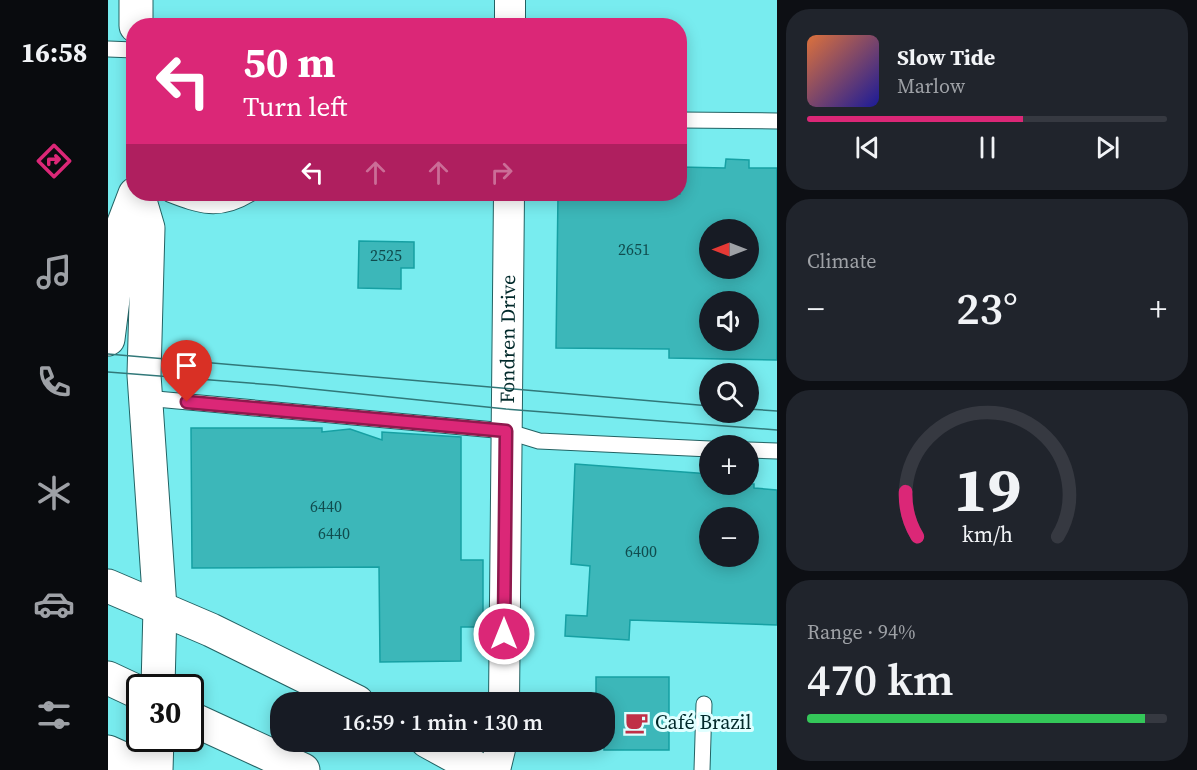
<!DOCTYPE html>
<meta charset="utf-8">
<style>
:root{--surface:#171b24;--page:#20242c;--text:#f1f3f6;--muted:#9ea1a6;--line:#363941;--accent:#db2777}
body{margin:0;font-family:"Source Serif 4",serif;background:var(--page);color:var(--text);height:100vh;display:flex;flex-direction:column;font-size:22px;white-space:nowrap}
*{box-sizing:border-box;margin:0}
p{font-size:20px;color:var(--muted)}
.icon{flex:none;width:33px;height:33px;fill:none;stroke:currentColor;stroke-width:2;stroke-linecap:round;stroke-linejoin:round}
.map{position:relative;flex:1;overflow:hidden}
.side{display:flex;flex-direction:column;gap:9px;padding:9px;background:#0d0f14;width:420px}
.side>*{flex:none}
.hud{position:absolute;left:18px;top:18px;width:561px;height:183px;border-radius:24px;box-shadow:0 3px 15px #0003;background:#db2777;color:#fff;overflow:hidden}
.needle{width:39px;rotate:270deg}
.buttons{position:absolute;left:591px;top:219px;display:grid;gap:12px}
.buttons a{display:grid;place-items:center;width:60px;height:60px;border-radius:50%;background:var(--surface);box-shadow:0 3px 15px #0003;font-size:30px}
.speed{position:absolute;left:18px;top:674px;display:flex;gap:12px;font-size:30px;font-weight:700;text-align:center}
.speed>*{display:grid;place-content:center;width:78px;height:78px;border-radius:50%;background:var(--surface);box-shadow:0 3px 15px #0003;line-height:1}
.speed .limit{border:3px solid #111;border-radius:9px;background:#fff;color:#111}
.pin{position:absolute;display:grid;place-items:center;width:51px;height:51px;color:#fff;margin:-62px -26px;border-radius:50% 50% 50% 0;rotate:-45deg;box-shadow:0 0 6px #0007}
.pin .icon{rotate:45deg}
.me{position:absolute;width:66px;margin:-33px;rotate:0deg;stroke-linejoin:round;filter:drop-shadow(0 0 4px #0008)}
.turn{display:flex;align-items:center;gap:21px;height:126px;padding:0 18px;font-size:27px}
.turn .icon{width:78px;height:78px;stroke-width:2.5}
.turn b{display:block;font-size:42px;line-height:51px}
.lanes{display:flex;align-items:center;height:57px;padding:0 18px;background:#0003;justify-content:center;gap:30px;direction:ltr}
.lanes .off{opacity:.35}
.big{font-size:45px;font-weight:600;line-height:1.1}
.side .widget{flex:1;display:flex;flex-direction:column;justify-content:center;gap:9px;min-width:0;padding:0 21px;border-radius:24px;background:var(--page)}
.side .dial{align-items:center;gap:0}
.dial svg{height:156px;overflow:visible;fill:none;stroke:var(--line);stroke-width:7;stroke-linecap:round;text-anchor:middle}
.dial text{fill:var(--text);stroke:none}
.song{display:flex;align-items:center;gap:18px}
.cover{width:72px;height:72px;border-radius:9px;background:linear-gradient(135deg,hsl(20 70% 55%),hsl(240 70% 35%))}
.played{height:6px;border-radius:3px;background:linear-gradient(90deg,var(--accent) 60%,var(--line) 60%)}
.keys{display:flex;justify-content:space-around;direction:ltr}
.heat{display:flex;justify-content:space-between;align-items:center;font-size:33px;direction:ltr}
.charge{height:9px;border-radius:4px;background:linear-gradient(90deg,#34c759 94%,var(--line) 0)}
.trip{position:absolute;left:162px;top:692px;width:345px;height:60px;border-radius:24px;background:var(--surface);box-shadow:0 3px 15px #0003;font-weight:600;line-height:60px;text-align:center}
main{display:flex;flex:1;min-height:0}
.tabs{display:flex;flex-direction:column;width:108px;justify-content:space-around;align-items:center;background:#090b0e;color:var(--muted)}
.tabs .icon{width:42px;height:42px}
.tabs .current{color:var(--accent)}
.tabs b{font-size:27px;color:var(--text)}
.map>svg:first-child{display:block}
.building{fill:#3cb7b9;stroke:#16a0a3;stroke-width:1.5;fill-rule:evenodd}
.lines{fill:none;stroke-linecap:round;stroke-linejoin:round}
.service-casing{stroke:#236263;stroke-width:17}
.minor-casing{stroke:#236263;stroke-width:32}
.tertiary-casing{stroke:#236263;stroke-width:35}
.secondary-casing{stroke:#236263;stroke-width:35}
.motorway-casing{stroke:#236263;stroke-width:35}
.service{stroke:#fff;stroke-width:15}
.minor{stroke:#fff;stroke-width:30}
.tertiary{stroke:#fff;stroke-width:33}
.secondary{stroke:#fff;stroke-width:33}
.motorway{stroke:#fff;stroke-width:33}
.tram{stroke:#317879;stroke-width:1.5}
.route-casing{stroke:#8e194d;stroke-width:15}
.route{stroke:#db2777;stroke-width:10}
.labels{text-anchor:middle;stroke-width:6;stroke-linejoin:round;paint-order:stroke}
.number-label{font-size:16px;fill:#104c4e}
.street-label{font-size:20px;fill:#01292a;stroke:#e0ffff}
.poi-label{font-size:20px;fill:#01292a;stroke:#e0ffff;text-anchor:start}
</style>
<main>
<nav class="tabs">
<b>16:58</b>
<svg class="icon current" aria-label="directions" viewBox="0 0 24 24"><path d="M12 3l9 9-9 9-9-9zM9 14v-3h6M13 9l2 2-2 2"/></svg>
<svg class="icon" aria-label="music" viewBox="0 0 24 24"><path d="M9 18V5l10-2v13"/><circle cx="6" cy="18" r="3"/><circle cx="16" cy="16" r="3"/></svg>
<svg class="icon" aria-label="phone" viewBox="0 0 24 24"><path d="M5 4h4l2 5-3 2q2 4 5 5l2-3 5 2v4C11 20 4 13 5 4z"/></svg>
<svg class="icon" aria-label="climate" viewBox="0 0 24 24"><path d="M12 3v18M4 7l16 10M4 17L20 7"/></svg>
<svg class="icon" aria-label="car" viewBox="0 0 24 24"><path d="M5 17H2v-5l4-1 3-4h7l3 4 3 1v5h-3M9 17h6M6 11h13"/><circle cx="7" cy="17" r="2"/><circle cx="17" cy="17" r="2"/></svg>
<svg class="icon" aria-label="filters" viewBox="0 0 24 24"><path d="M4 7h16M4 17h16"/><circle cx="9" cy="7" r="2"/><circle cx="15" cy="17" r="2"/></svg>
</nav>
<div class="map">
<svg width="669" height="770" viewBox="0 0 669 770">
<rect width="100%" height="100%" fill="#78ecef"/>
<g class="building">
<path d="M 618,159 L 641,160 L 641,168 L 669,168 L 669,360 L 561,358 L 561,349 L 448,348 L 450,194 L 572,194 L 572,167 L 617,168 ZM 602,230 L 640,230 L 640,268 L 602,268 ZM 602,302 L 640,302 L 640,340 L 602,340 Z"/>
<polygon points="251,241 306,242 306,268 293,268 293,289 250,288"/>
<polygon points="83,428 214,428 214,432 242,429 274,440 274,432 353,437 353,560 375,560 375,627 353,627 353,661 272,662 271,567 84,568"/>
<path d="M 467,464 L 602,474 L 602,484 L 646,484 L 646,488 L 669,490 L 669,625 L 522,620 L 521,640 L 457,636 L 458,615 L 479,616 L 482,566 L 463,564 ZM 602,518 L 640,518 L 640,556 L 602,556 Z"/>
<polygon points="488,677 561,677 561,750 496,750 496,702 488,702"/>
</g>
<g class="lines">
<defs>
<g id="service">
<polyline points="0,49 26,50"/>
<polyline points="572,120 669,121"/>
<path d="M 61,194 C 92,206 111,213 142,194"/>
<polyline points="37,398 398,431 431,441 602,449"/>
<polyline points="640,450 669,451"/>
<polyline points="594,770 596,704"/>
</g>
<g id="minor">
<polyline points="402,26 402,0"/>
<path id="s1" d="M 396,702 L 401,194"/>
<polyline points="387,770 394,741"/>
</g>
<g id="tertiary">
<polyline points="28,0 28,26"/>
<polyline points="30,194 40,228 36,375 52,608 50,687"/>
<polyline points="0,339 14,228 27,194"/>
<polyline points="48,770 49,738"/>
</g>
<g id="secondary">
<polyline points="0,586 103,630 249,702"/>
<polyline points="319,741 372,770"/>
</g>
<g id="motorway">
<polyline points="0,678 32,693"/>
<polyline points="82,718 195,770"/>
<polyline points="0,752 40,770"/>
</g>
</defs>
<use href="#service" class="service-casing"/>
<use href="#minor" class="minor-casing"/>
<use href="#tertiary" class="tertiary-casing"/>
<use href="#secondary" class="secondary-casing"/>
<use href="#motorway" class="motorway-casing"/>
<use href="#service" class="service"/>
<use href="#minor" class="minor"/>
<use href="#tertiary" class="tertiary"/>
<use href="#secondary" class="secondary"/>
<use href="#motorway" class="motorway"/>
<g class="tram">
<polyline points="0,354 602,406"/>
<polyline points="0,372 166,385 398,409 669,430"/>
<polyline points="640,409 669,411"/>
</g>
</g>
<g class="lines">
<defs>
<polyline id="route" points="79,402 398,431 396,634"/>
</defs>
<use href="#route" class="route-casing"/>
<use href="#route" class="route"/>
</g>
<defs>
<symbol id="cafe-bare" viewBox="-9 -9 18 18"><path d="M-5.5-4.5H6V0H3Q3 3.5 0 3.5H-2.5Q-5.5 3.5-5.5 0ZM3-3.2v2h1.7v-2ZM-6 4.5H4V6H-6Z" fill="#c03047" stroke="#e0ffff" stroke-width="2.5" paint-order="stroke"/></symbol>
</defs>
<g fill-rule="evenodd">
<use href="#cafe-bare" x="512" y="706" width="33" height="33"/>
</g>
<g class="labels">
<g class="number-label">
<text x="526" y="255">2651</text>
<text x="278" y="261">2525</text>
<text x="218" y="512">6440</text>
<text x="226" y="539">6440</text>
<text x="533" y="557">6400</text>
</g>
<g class="street-label">
<text dy="7" stroke="none"><textPath href="#s1" startOffset="363">Fondren Drive</textPath></text>
</g>
<g class="poi-label">
<text x="547" y="729">Café Brazil</text>
</g>
</g>
</svg>
<div class="buttons">
<a><svg class="needle" viewBox="-14 -14 28 28"><path d="M0-13l5 13h-10z" fill="#e53935"/><path d="M0 13l5-13h-10z" fill="#9ea1a6"/></svg></a>
<a><svg class="icon" aria-label="sound" viewBox="0 0 24 24"><path d="M4 9h4l5-4v14l-5-4H4zM17 9q2 3 0 6"/></svg></a>
<a><svg class="icon" aria-label="search" viewBox="0 0 24 24"><circle cx="10" cy="10" r="6"/><path d="M15 15l6 6"/></svg></a>
<a>+</a>
<a>−</a>
</div>
<div class="speed"><div class="limit">30</div></div>
<div class="pin" style="left:79px;top:402px;background:#d93025"><svg class="icon" aria-label="arrive" viewBox="0 0 24 24"><path d="M6 21V4h12l-3 4 3 4H6"/></svg></div>
<svg class="me" style="left:396px;top:634px" viewBox="-20 -20 40 40"><circle r="17" fill="#db2777" stroke="#fff" stroke-width="3"/><path d="M0-11L8 9 0 5-8 9z" fill="#fff"/></svg>
<div class="trip">16:59 · 1 min · 130 m</div>
<div class="hud">
<div class="turn"><svg class="icon" aria-label="left" viewBox="0 0 24 24"><path d="M17 20v-9H6M10 6l-5 5 5 5"/></svg><div><b>50 m</b>Turn left</div></div>
<div class="lanes"><svg class="icon" aria-label="left" viewBox="0 0 24 24"><path d="M17 20v-9H6M10 6l-5 5 5 5"/></svg><svg class="icon off" aria-label="ahead" viewBox="0 0 24 24"><path d="M12 20V5M6 11l6-6 6 6"/></svg><svg class="icon off" aria-label="ahead" viewBox="0 0 24 24"><path d="M12 20V5M6 11l6-6 6 6"/></svg><svg class="icon off" aria-label="right" viewBox="0 0 24 24"><path d="M7 20v-9h11M14 6l5 5-5 5"/></svg></div>
</div>
</div>
<section class="side">
<div class="widget">
<div class="song"><i class="cover"></i><div><b>Slow Tide</b><p>Marlow</p></div></div>
<div class="played"></div>
<div class="keys"><svg class="icon" aria-label="previous" viewBox="0 0 24 24"><path d="M18 5L8 12l10 7zM5 5v14"/></svg><svg class="icon" aria-label="pause" viewBox="0 0 24 24"><path d="M8 5v14M16 5v14"/></svg><svg class="icon" aria-label="next" viewBox="0 0 24 24"><path d="M6 5l10 7-10 7zM19 5v14"/></svg></div>
</div>
<div class="widget"><p>Climate</p>
<div class="heat"><a>−</a><b class="big">23°</b><a>+</a></div>
</div>
<div class="widget dial"><svg viewBox="0 0 100 80">
<path d="M14 69A42 42 0 1 1 86 69"/>
<path d="M14 69A42 42 0 0 1 8 46" stroke="#db2777"/>
<text x="50" y="56" font-size="32" font-weight="700">19</text>
<text x="50" y="72" font-size="11">km/h</text>
</svg></div>
<div class="widget"><p>Range · 94%</p><b class="big">470 km</b><div class="charge"></div></div>
</section>
</main>
